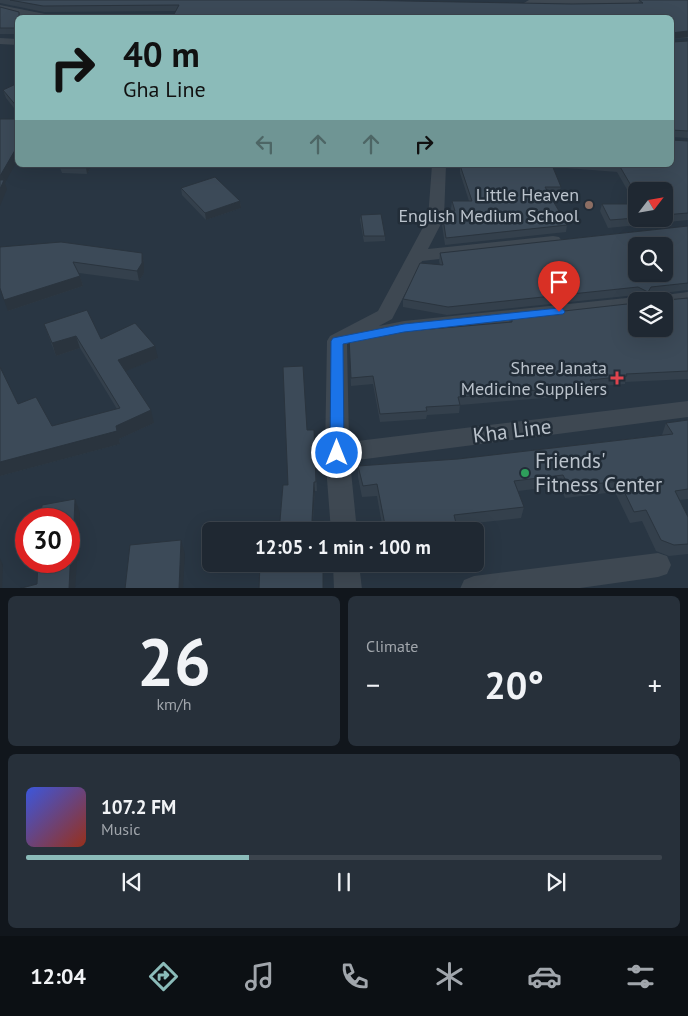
<!DOCTYPE html>
<meta charset="utf-8">
<style>
:root{--surface:#1f2832;--page:#27303a;--text:#f1f3f6;--muted:#a1a6ac;--line:#3c444d;--accent:#8bbbb9}
body{margin:0;font-family:"PT Sans",sans-serif;background:var(--page);color:var(--text);height:100vh;display:flex;flex-direction:column;font-size:19px;white-space:nowrap}
*{box-sizing:border-box;margin:0}
p{font-size:16px;color:var(--muted)}
.icon{flex:none;width:28px;height:28px;fill:none;stroke:currentColor;stroke-width:2;stroke-linecap:round;stroke-linejoin:round}
.map{position:relative;height:588px;overflow:hidden}
.drawer{display:flex;flex-direction:column;gap:8px;padding:8px;background:#11161c;flex:1}
.drawer>*{flex:none}
.top-card{position:absolute;left:15px;top:15px;width:659px;height:152px;border-radius:8px;box-shadow:0 5px 20px #0002,0 0 0 1px var(--line);background:#8bbbb9;color:#111;overflow:hidden}
.needle{width:32px;rotate:59deg}
.controls{position:absolute;left:628px;top:182px;display:grid;gap:10px}
.controls a{display:grid;place-items:center;width:45px;height:45px;border-radius:8px;background:var(--surface);box-shadow:0 5px 20px #0002,0 0 0 1px var(--line);font-size:25px}
.speed{position:absolute;left:15px;top:508px;display:flex;gap:10px;font-size:25px;font-weight:700;text-align:center}
.speed>*{display:grid;place-content:center;width:65px;height:65px;border-radius:50%;background:var(--surface);box-shadow:0 5px 20px #0002,0 0 0 1px var(--line);line-height:1}
.speed .limit{border:8px solid #d22;background:#fff;color:#111}
.pin{position:absolute;display:grid;place-items:center;width:42px;height:42px;color:#fff;margin:-51px -21px;border-radius:50% 50% 50% 0;rotate:-45deg;box-shadow:0 0 5px #0007}
.pin .icon{rotate:45deg}
.me{position:absolute;width:55px;margin:-28px;rotate:0deg;stroke-linejoin:round;filter:drop-shadow(0 0 4px #0008)}
.turn{display:flex;align-items:center;gap:18px;height:105px;padding:0 25px;font-size:22px}
.turn .icon{width:65px;height:65px;stroke-width:2.5}
.turn b{display:block;font-size:35px;line-height:42px}
.lanes{display:flex;align-items:center;height:48px;padding:0 25px;background:#0003;justify-content:center;gap:25px;direction:ltr}
.lanes .off{opacity:.35}
.big{font-size:38px;font-weight:800;line-height:1.1}
.drawer .card{flex:1;display:flex;flex-direction:column;justify-content:center;gap:8px;min-width:0;padding:0 18px;border-radius:8px;background:var(--page)}
.drawer .dial{align-items:center;gap:0}
.dial b{font-size:65px;line-height:1}
.song{display:flex;align-items:center;gap:15px}
.cover{width:60px;height:60px;border-radius:8px;background:linear-gradient(135deg,hsl(230 70% 55%),hsl(10 70% 35%))}
.played{height:5px;border-radius:2px;background:linear-gradient(90deg,var(--accent) 35%,var(--line) 35%)}
.keys{display:flex;justify-content:space-around;direction:ltr}
.heat{display:flex;justify-content:space-between;align-items:center;font-size:28px;direction:ltr}
.drawer .tiles{flex:1;display:grid;gap:8px;grid-template-columns:1fr 1fr}
.card:last-child{grid-column:span 2}
.trip{position:absolute;left:202px;top:522px;width:282px;height:50px;border-radius:8px;background:var(--surface);box-shadow:0 5px 20px #0002,0 0 0 1px var(--line);font-weight:800;line-height:50px;text-align:center}
.tabs{display:flex;height:80px;justify-content:space-around;align-items:center;background:#0c1014;color:var(--muted)}
.tabs .icon{width:35px;height:35px}
.tabs .on{color:var(--accent)}
.tabs b{font-size:22px;color:var(--text)}
.map>svg:first-child{display:block}
.lines{fill:none;stroke-linecap:round;stroke-linejoin:round}
.street{fill:#3e4852;fill-rule:evenodd}
.wall{fill:#34404c;fill-rule:evenodd}
.shaded-wall{fill:#2a343e}
.building{fill:#3c4a58;stroke:#2a343e;fill-rule:evenodd}
.route{fill:#1a73e8;stroke:#114b97}
.education-dot{fill:#8d6e63;stroke:#222d38;stroke-width:2}
.health-dot{fill:#e0444e;stroke:#222d38;stroke-width:2}
.leisure-dot{fill:#2e9e5b;stroke:#222d38;stroke-width:2}
.labels{text-anchor:middle;stroke-width:5;stroke-linejoin:round;paint-order:stroke}
.poi-label{font-size:18px;fill:#bbc3cc;stroke:#222d38;text-anchor:end}
.near-street-label{font-size:21px;fill:#bbc3cc;stroke:#222d38}
.near-poi-label{font-size:21px;fill:#bbc3cc;stroke:#222d38;text-anchor:start}
</style>
<div class="map">
<svg width="688" height="589" viewBox="0 0 688 589">
<rect width="100%" height="100%" fill="#293643"/>
<g class="lines">
<g class="street">
<polygon points="529,0 650,0 645,3 525,5 524,3"/>
<polygon points="0,5 50,15 55,18 32,18 0,11"/>
<polygon points="0,38 18,39 18,45 0,44"/>
<polygon points="432,165 446,165 444,218 428,249 553,236 559,237 562,241 559,245 553,246 422,261 392,319 379,326 404,321 636,297 643,299 644,301 636,301 636,309 404,335 355,345 349,343 347,344 349,442 688,401 688,417 350,461 357,531 331,531 325,453 327,341 330,336 378,311 428,218"/>
<polygon points="688,292 688,304 664,306 664,301 647,301 649,297"/>
<polygon points="658,553 667,556 671,565 667,574 658,577 573,589 460,589 464,580 474,576"/>
<polygon points="333,564 359,564 362,589 334,589"/>
</g>
</g>
<g class="wall">
<polygon points="0,0 349,0 572,4 638,3 639,0 688,0 688,38 671,39 671,18 176,11 44,12 0,3"/>
<polygon points="0,7 19,12 21,18 18,18 18,34 0,34"/>
<path d="M 688,41 L 688,138 L 672,137 L 672,140 L 688,141 L 688,220 L 608,228 L 600,211 L 602,204 L 631,204 L 632,200 L 633,200 L 617,172 L 553,167 L 561,187 L 559,194 L 549,194 L 567,225 L 566,232 L 445,245 L 442,225 L 443,218 L 452,211 L 451,209 L 452,201 L 469,201 L 460,173 L 460,165 L 671,165 L 673,42 ZM 636,191 L 664,191 L 664,219 L 636,219 Z"/>
<polygon points="18,83 18,113 6,98 3,90"/>
<polygon points="92,165 87,174 62,173 60,168"/>
<polygon points="181,188 240,201 241,208 206,220 182,195"/>
<polygon points="361,215 385,236 385,241 364,242 360,220"/>
<polygon points="688,226 688,290 654,294 667,300 688,298 688,379 625,382 625,384 592,387 590,394 460,405 459,413 427,415 426,419 380,422 373,384 351,386 349,337 355,339 509,323 510,317 664,301 638,301 640,297 636,295 447,315 403,307 403,299 440,265 439,261 440,253"/>
<polygon points="0,247 142,253 144,263 144,273 139,281 79,273 83,286 8,311"/>
<polygon points="44,324 101,339 158,358 125,371 154,423 119,439 120,444 0,476 52,426 117,409 80,348 56,356"/>
<polygon points="688,420 688,499 680,500 688,517 688,554 669,556 656,551 642,521 630,523 615,492 565,498 560,486 518,491 524,507 521,518 457,525 383,530 377,496 362,497 358,477 358,466 458,459 662,435 666,423"/>
<polygon points="307,430 314,430 317,491 315,491 313,521 324,521 324,531 262,531 280,521 288,485"/>
<polygon points="373,564 401,564 373,566"/>
</g>
<g class="shaded-wall">
<polygon points="688,31 688,37 671,39 671,33"/>
<polygon points="18,145 18,159 5,183 7,189 0,206 0,176"/>
<polygon points="88,165 92,165 87,174 86,168"/>
<polygon points="240,201 241,208 206,220 205,213"/>
<polygon points="142,253 144,263 144,273 139,281 137,271"/>
<polygon points="80,276 83,286 8,311 4,300"/>
<polygon points="76,336 80,348 56,356 52,343"/>
<polygon points="155,346 158,358 121,373 118,360"/>
<polygon points="151,410 154,423 119,439 120,444 0,476 0,462 116,426"/>
<polygon points="314,482 315,491 312,530 312,521"/>
<polygon points="75,499 80,513 79,561 77,561 75,589 69,589"/>
<polygon points="181,540 185,554 183,589 179,589"/>
<polygon points="0,558 3,565 2,589 0,589"/>
</g>
<g class="building">
<polygon points="10,0 349,0 572,4 643,3 639,0 688,0 688,31 671,33 671,18 172,18 179,5 43,6"/>
<polygon points="0,7 19,12 19,18 18,18 18,28 0,28"/>
<polygon points="671,41 673,42 688,41 688,131 672,130 672,140 688,141 688,213 664,215 664,191 636,191 636,194 619,165 671,165"/>
<polygon points="18,83 18,108 3,90"/>
<polygon points="0,119 18,119 18,145 0,176"/>
<polygon points="62,165 88,165 86,168 60,168"/>
<polygon points="460,165 552,165 561,187 545,187 567,225 446,238 443,218 446,211 455,211 452,201 472,201"/>
<polygon points="215,177 240,201 205,213 181,188"/>
<polygon points="0,180 4,180 0,189"/>
<polygon points="632,200 636,200 636,218 610,220 602,204 634,204"/>
<polygon points="381,214 385,236 364,236 361,215"/>
<path d="M 688,226 L 688,283 L 651,287 L 648,292 L 638,287 L 448,307 L 403,299 L 420,263 L 443,265 L 440,253 ZM 636,246 L 664,246 L 664,274 L 636,274 Z"/>
<polygon points="61,242 142,253 142,263 137,271 73,262 80,276 4,300 0,288 0,247"/>
<polygon points="648,294 665,295 667,300 688,298 688,371 626,374 627,376 590,380 593,385 458,397 460,405 426,407 427,411 380,414 373,376 351,378 349,337 355,339 407,331 512,322 512,318 510,317 636,303 636,329 664,329 664,301 639,301 640,295"/>
<polygon points="87,310 101,339 135,323 155,346 118,360 151,410 116,426 117,431 0,462 0,367 18,404 36,397 52,426 120,408 76,336 52,343 44,324"/>
<polygon points="303,366 307,430 314,430 316,482 314,482 312,521 324,521 324,531 262,531 263,521 280,521 283,485 288,485 283,367"/>
<polygon points="688,420 688,489 675,491 688,517 688,544 674,545 661,540 646,510 634,512 619,481 569,487 563,475 514,481 524,507 454,515 458,531 376,531 386,530 377,484 363,486 358,466 458,459 673,434 666,423"/>
<polygon points="75,499 73,547 71,547 69,589 18,589 37,584 38,561 69,561 69,519 41,519 42,505"/>
<polygon points="181,540 179,589 125,589 130,545"/>
<polygon points="260,564 323,564 323,589 259,589"/>
</g>
<polygon class="route" points="559,308 563,309 565,312 563,314 404,332 343,344 344,453 342,457 337,458 332,457 330,453 331,341 333,338 404,324"/>
<circle class="education-dot" cx="589" cy="205" r="5"/>
<path class="health-dot" d="M614.5 370.5h5v5h5v5h-5v5h-5v-5h-5v-5h5z"/>
<circle class="leisure-dot" cx="525" cy="473" r="5"/>
<g class="labels">
<g class="poi-label">
<text x="579" y="201">Little Heaven<tspan x="579" dy="21">English Medium School</tspan></text>
<text x="607" y="374">Shree Janata<tspan x="607" dy="21">Medicine Suppliers</tspan></text>
</g>
<g class="near-street-label">
<text transform="translate(512 431) rotate(-7)" y="7">Kha Line</text>
</g>
<g class="near-poi-label">
<text x="535" y="468">Friends'<tspan x="535" dy="24">Fitness Center</tspan></text>
</g>
</g>
</svg>
<div class="controls">
<a><svg class="needle" viewBox="-14 -14 28 28"><path d="M0-13l5 13h-10z" fill="#e53935"/><path d="M0 13l5-13h-10z" fill="#a1a6ac"/></svg></a>
<a><svg class="icon" aria-label="search" viewBox="0 0 24 24"><circle cx="10" cy="10" r="6"/><path d="M15 15l6 6"/></svg></a>
<a><svg class="icon" aria-label="layers" viewBox="0 0 24 24"><path d="M12 4l9 5-9 5-9-5zM3 14l9 5 9-5"/></svg></a>
</div>
<div class="speed"><div class="limit">30</div></div>
<div class="pin" style="left:559px;top:312px;background:#d93025"><svg class="icon" aria-label="arrive" viewBox="0 0 24 24"><path d="M6 21V4h12l-3 4 3 4H6"/></svg></div>
<svg class="me" style="left:337px;top:453px" viewBox="-20 -20 40 40"><circle r="17" fill="#1a73e8" stroke="#fff" stroke-width="3"/><path d="M0-11L8 9 0 5-8 9z" fill="#fff"/></svg>
<div class="trip">12:05 · 1 min · 100 m</div>
<div class="top-card">
<div class="turn"><svg class="icon" aria-label="right" viewBox="0 0 24 24"><path d="M7 20v-9h11M14 6l5 5-5 5"/></svg><div><b>40 m</b>Gha Line</div></div>
<div class="lanes"><svg class="icon off" aria-label="left" viewBox="0 0 24 24"><path d="M17 20v-9H6M10 6l-5 5 5 5"/></svg><svg class="icon off" aria-label="ahead" viewBox="0 0 24 24"><path d="M12 20V5M6 11l6-6 6 6"/></svg><svg class="icon off" aria-label="ahead" viewBox="0 0 24 24"><path d="M12 20V5M6 11l6-6 6 6"/></svg><svg class="icon" aria-label="right" viewBox="0 0 24 24"><path d="M7 20v-9h11M14 6l5 5-5 5"/></svg></div>
</div>
</div>
<section class="drawer">
<div class="tiles">
<div class="card dial"><b>26</b><p>km/h</p></div>
<div class="card"><p>Climate</p>
<div class="heat"><a>−</a><b class="big">20°</b><a>+</a></div>
</div>
<div class="card">
<div class="song"><i class="cover"></i><div><b>107.2 FM</b><p>Music</p></div></div>
<div class="played"></div>
<div class="keys"><svg class="icon" aria-label="previous" viewBox="0 0 24 24"><path d="M18 5L8 12l10 7zM5 5v14"/></svg><svg class="icon" aria-label="pause" viewBox="0 0 24 24"><path d="M8 5v14M16 5v14"/></svg><svg class="icon" aria-label="next" viewBox="0 0 24 24"><path d="M6 5l10 7-10 7zM19 5v14"/></svg></div>
</div>
</div>
</section>
<nav class="tabs">
<b>12:04</b>
<svg class="icon on" aria-label="directions" viewBox="0 0 24 24"><path d="M12 3l9 9-9 9-9-9zM9 14v-3h6M13 9l2 2-2 2"/></svg>
<svg class="icon" aria-label="music" viewBox="0 0 24 24"><path d="M9 18V5l10-2v13"/><circle cx="6" cy="18" r="3"/><circle cx="16" cy="16" r="3"/></svg>
<svg class="icon" aria-label="phone" viewBox="0 0 24 24"><path d="M5 4h4l2 5-3 2q2 4 5 5l2-3 5 2v4C11 20 4 13 5 4z"/></svg>
<svg class="icon" aria-label="climate" viewBox="0 0 24 24"><path d="M12 3v18M4 7l16 10M4 17L20 7"/></svg>
<svg class="icon" aria-label="car" viewBox="0 0 24 24"><path d="M5 17H2v-5l4-1 3-4h7l3 4 3 1v5h-3M9 17h6M6 11h13"/><circle cx="7" cy="17" r="2"/><circle cx="17" cy="17" r="2"/></svg>
<svg class="icon" aria-label="filters" viewBox="0 0 24 24"><path d="M4 7h16M4 17h16"/><circle cx="9" cy="7" r="2"/><circle cx="15" cy="17" r="2"/></svg>
</nav>
